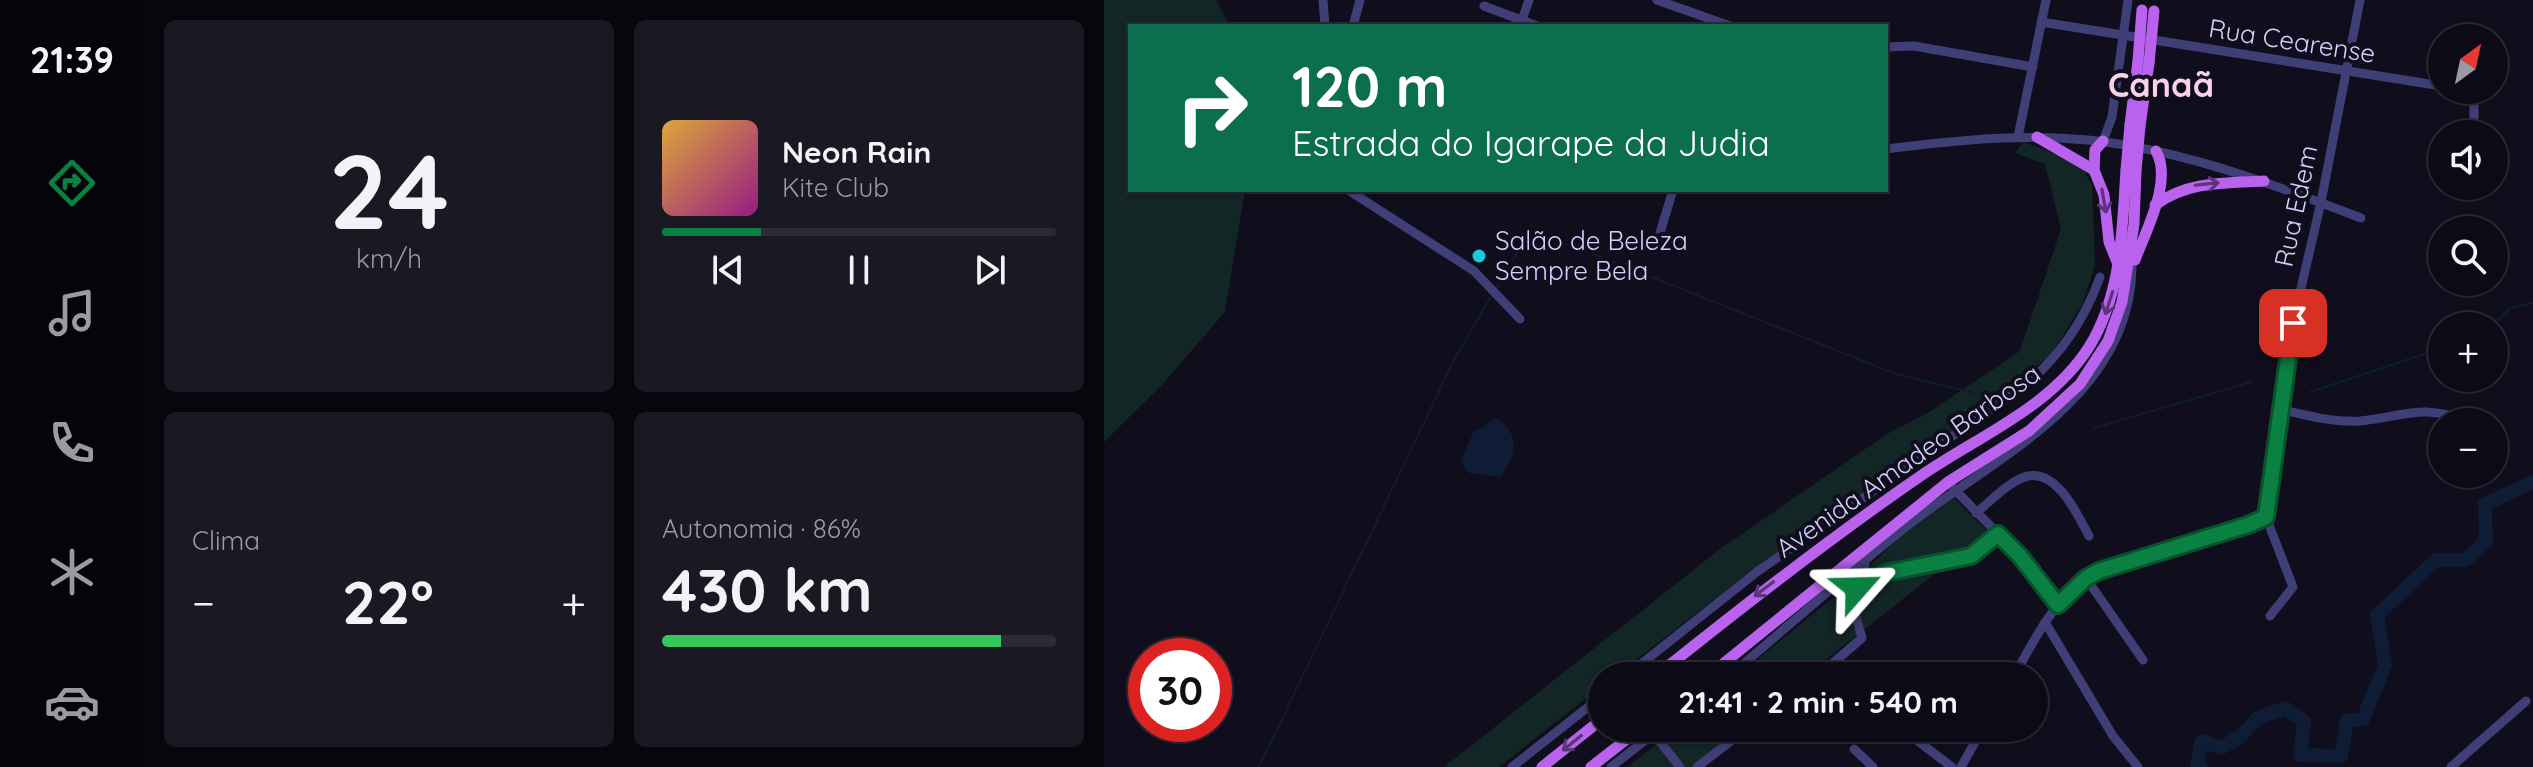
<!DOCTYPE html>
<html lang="pt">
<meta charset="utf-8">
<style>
:root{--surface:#0c0a16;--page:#1a1823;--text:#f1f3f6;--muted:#9a9aa1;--line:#2c2b35;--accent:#0b8043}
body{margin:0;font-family:Quicksand,sans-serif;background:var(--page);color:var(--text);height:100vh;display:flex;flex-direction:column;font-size:30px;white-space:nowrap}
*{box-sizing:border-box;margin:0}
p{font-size:26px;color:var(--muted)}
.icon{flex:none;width:44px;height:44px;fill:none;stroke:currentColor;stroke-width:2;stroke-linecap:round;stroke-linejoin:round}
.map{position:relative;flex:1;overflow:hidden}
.sheet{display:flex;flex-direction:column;gap:20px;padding:20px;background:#07060c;width:960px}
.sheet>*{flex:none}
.guide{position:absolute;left:24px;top:24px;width:760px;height:168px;border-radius:0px;box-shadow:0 2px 6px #0004,0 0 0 2px var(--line);background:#0b6e4f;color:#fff;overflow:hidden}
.needle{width:52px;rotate:33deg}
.buttons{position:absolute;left:1324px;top:24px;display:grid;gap:16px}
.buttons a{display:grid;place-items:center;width:80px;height:80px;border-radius:50%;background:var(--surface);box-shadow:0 2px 6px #0004,0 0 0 2px var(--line);font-size:40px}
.speed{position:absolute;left:24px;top:638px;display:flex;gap:16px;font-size:40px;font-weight:700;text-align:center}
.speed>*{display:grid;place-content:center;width:104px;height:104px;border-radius:50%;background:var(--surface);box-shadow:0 2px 6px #0004,0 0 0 2px var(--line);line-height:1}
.speed .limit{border:12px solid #d22;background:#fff;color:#111}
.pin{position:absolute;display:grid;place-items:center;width:68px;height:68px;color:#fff;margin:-34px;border-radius:16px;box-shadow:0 4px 12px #0006}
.me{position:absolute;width:88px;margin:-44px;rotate:65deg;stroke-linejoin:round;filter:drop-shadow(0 0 6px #0008)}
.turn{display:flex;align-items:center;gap:28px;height:168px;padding:0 32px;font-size:36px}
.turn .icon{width:104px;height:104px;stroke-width:2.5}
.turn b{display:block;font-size:56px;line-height:68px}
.big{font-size:60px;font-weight:800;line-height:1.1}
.sheet .widget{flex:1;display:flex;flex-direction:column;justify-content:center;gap:12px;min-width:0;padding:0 28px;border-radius:12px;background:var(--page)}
.sheet .dial{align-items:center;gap:0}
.dial b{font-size:104px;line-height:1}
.song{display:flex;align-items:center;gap:24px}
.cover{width:96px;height:96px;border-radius:12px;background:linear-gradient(135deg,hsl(40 70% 55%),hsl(310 70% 35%))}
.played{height:8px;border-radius:4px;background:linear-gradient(90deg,var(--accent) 25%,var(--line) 25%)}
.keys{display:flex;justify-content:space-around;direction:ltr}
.heat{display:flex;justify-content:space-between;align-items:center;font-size:44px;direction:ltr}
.charge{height:12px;border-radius:6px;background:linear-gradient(90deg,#34c759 86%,var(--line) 0)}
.sheet .tiles{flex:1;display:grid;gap:20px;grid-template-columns:repeat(2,1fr)}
.trip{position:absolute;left:484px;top:662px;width:460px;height:80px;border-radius:40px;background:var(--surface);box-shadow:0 2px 6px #0004,0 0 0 2px var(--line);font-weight:800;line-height:80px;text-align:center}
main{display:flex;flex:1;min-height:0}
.menu{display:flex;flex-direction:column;width:144px;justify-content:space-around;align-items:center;background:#050409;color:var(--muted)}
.menu .icon{width:56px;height:56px}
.menu .selected{color:var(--accent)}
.menu b{font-size:36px;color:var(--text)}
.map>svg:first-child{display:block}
.green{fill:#122625}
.water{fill:#0e1c36}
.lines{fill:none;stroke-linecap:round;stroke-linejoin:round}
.stream{stroke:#0e1c36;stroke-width:2}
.river{stroke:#0e1c36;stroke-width:14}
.minor{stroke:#403e77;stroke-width:9}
.major{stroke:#b962ed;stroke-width:11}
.major-bridge{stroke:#b962ed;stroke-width:11}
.oneway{stroke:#5c347b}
.route-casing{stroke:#07532c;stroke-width:20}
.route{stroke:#0b8043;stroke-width:14}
.poi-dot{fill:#19c9dc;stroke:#100e1d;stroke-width:3}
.labels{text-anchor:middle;stroke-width:8;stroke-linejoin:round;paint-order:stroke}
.street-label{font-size:26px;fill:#d4cffa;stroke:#100e1d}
.poi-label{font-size:26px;fill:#d4cffa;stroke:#100e1d;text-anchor:start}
.district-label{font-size:34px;font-weight:bold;fill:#fad1eb;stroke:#100e1d}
</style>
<main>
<nav class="menu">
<b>21:39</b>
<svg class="icon selected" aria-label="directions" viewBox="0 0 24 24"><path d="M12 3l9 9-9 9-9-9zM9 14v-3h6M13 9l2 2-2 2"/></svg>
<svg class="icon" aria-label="music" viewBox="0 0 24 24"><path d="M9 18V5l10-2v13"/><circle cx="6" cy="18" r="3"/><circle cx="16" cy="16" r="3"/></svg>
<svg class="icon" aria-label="phone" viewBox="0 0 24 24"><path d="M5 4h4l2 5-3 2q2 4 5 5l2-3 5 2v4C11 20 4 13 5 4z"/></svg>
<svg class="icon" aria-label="climate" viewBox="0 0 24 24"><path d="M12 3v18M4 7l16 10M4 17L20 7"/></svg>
<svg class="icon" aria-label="car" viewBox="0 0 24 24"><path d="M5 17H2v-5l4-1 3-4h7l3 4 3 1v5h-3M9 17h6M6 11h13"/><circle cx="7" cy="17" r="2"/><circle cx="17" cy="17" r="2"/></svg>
</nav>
<section class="sheet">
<div class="tiles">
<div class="widget dial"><b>24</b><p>km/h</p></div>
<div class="widget">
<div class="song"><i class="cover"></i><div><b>Neon Rain</b><p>Kite Club</p></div></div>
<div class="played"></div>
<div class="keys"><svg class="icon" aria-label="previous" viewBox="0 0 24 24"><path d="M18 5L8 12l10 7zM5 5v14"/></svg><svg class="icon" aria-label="pause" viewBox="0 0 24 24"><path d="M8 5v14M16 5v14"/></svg><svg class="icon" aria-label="next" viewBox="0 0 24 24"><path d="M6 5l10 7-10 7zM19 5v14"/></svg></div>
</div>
<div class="widget"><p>Clima</p>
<div class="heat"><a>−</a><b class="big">22°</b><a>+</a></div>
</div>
<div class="widget"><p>Autonomia · 86%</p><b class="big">430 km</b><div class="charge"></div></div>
</div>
</section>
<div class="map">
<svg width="1429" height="767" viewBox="0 0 1429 767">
<rect width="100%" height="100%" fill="#100e1d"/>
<g class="green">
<polygon points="0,0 112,0 126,26 26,26 26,190 141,190 121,312 56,387 0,442"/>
<polygon points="919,142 976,163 988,185 991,265 978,305 946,356 863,421 661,560 511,676 498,676 498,686 395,767 340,767 616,549 783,434 827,411 916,351 957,229 941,164 911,153"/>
<polygon points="850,498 884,532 701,676 633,676 758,574 796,536"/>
<polygon points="572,728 636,728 589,767 524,767"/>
</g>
<path class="water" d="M 392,418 C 418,436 412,454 397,477 L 365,473 L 357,462 L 369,433 Z"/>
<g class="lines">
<g class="stream">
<polyline points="392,289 420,241 467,245 792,374 879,395"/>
<polyline points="1388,326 1406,308 1429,303"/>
<polyline points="1206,392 1338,348"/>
<polyline points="990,428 1147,382"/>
<polyline points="155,767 351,358 388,295"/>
</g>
<polyline class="river" points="1097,767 1093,764 1098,741 1117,748 1137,736 1154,718 1181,708 1200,721 1196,755 1237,756 1243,721 1259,719 1281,665 1273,615 1332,560 1361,560 1382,542 1381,504 1429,482"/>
<g class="minor">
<polyline points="219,0 221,26"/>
<polyline points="553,0 626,26"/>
<polyline points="380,6 433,26"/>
<polyline points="418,20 425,0"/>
<polyline points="937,22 1338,86"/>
<polyline points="249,26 256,0"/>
<polyline points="782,47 810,46 929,67"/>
<polyline points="1359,90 1370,101 1370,134"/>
<polyline points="914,137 942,0"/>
<polyline points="999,141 1008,117 1024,0"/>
<path d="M 782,149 C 855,140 927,132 1001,142 C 1089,154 1174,186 1257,218"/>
<polyline points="244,190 370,271 416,319"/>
<polyline points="551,249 569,190"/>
<path d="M 1175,409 C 1202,415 1229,423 1256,421 C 1304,416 1315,403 1366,422"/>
<polyline points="849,488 916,556 954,605"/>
<path d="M 872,513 C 886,502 906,480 924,476 C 954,470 974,516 985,536"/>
<polyline points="1162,517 1182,353 1217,202 1256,0"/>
<polyline points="1162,517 1189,587 1166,616"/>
<polyline points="982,578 1039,660"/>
<polyline points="753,588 782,573 867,556 894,534"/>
<polyline points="941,622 1009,736 1034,767"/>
<path d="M 522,676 L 654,571 L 922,385 C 957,354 980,321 996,277"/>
<path d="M 625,676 C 681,629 736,580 793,534 C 883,460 1027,402 1028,266"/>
<polyline points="714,676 758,638 748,603 761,564"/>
<path d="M 910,676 C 927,646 943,613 969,589 C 1010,551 1092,542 1144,525 L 1162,517"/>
<polyline points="545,728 576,767"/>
<polyline points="798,729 848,767"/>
<polyline points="750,749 769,767"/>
<polyline points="408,767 498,696"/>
<polyline points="507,767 557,728"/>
<polyline points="593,767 644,728"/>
<polyline points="857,767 879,728"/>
<polyline points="1347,767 1422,701"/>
</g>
<g class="major">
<polyline points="1026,125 1034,61"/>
<polyline points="1036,126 1045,63"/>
<polyline points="933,137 990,170"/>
<polyline points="999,141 991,150 990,170 1000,195 1005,242 1013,262"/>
<path d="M 1051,205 C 1084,181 1121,183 1160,181"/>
<path d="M 1031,260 C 1042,230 1069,181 1052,151"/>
<polyline points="568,663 584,676"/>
<path d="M 552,676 C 639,606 726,538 818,475 C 875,436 947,407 985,347 C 1018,294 1018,230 1022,170"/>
<polyline points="604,676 844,482 925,431 976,384 1004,341 1018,302 1030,224 1032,171"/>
<polyline points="438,767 498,719"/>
<polyline points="487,767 537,728"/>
</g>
<g class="major-bridge">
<polyline points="1034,61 1038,10"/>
<polyline points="1045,63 1050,11"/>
<polyline points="1022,170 1026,125"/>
<polyline points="1032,171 1036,126"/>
</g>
</g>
<defs><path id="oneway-shaft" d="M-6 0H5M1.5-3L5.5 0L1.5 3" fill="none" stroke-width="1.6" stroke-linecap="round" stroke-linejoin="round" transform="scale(2)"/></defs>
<g class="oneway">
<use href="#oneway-shaft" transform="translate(1103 184) rotate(-6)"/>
<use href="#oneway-shaft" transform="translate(1000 201) rotate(80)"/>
<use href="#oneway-shaft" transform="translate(1005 303) rotate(108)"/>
<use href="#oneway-shaft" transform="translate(660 589) rotate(143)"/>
<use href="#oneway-shaft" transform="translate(468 743) rotate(141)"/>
</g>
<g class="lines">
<defs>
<polyline id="route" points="753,588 782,573 867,556 894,534 916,556 954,605 982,578 995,571 1144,525 1162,517 1189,323"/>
</defs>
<use href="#route" class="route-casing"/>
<use href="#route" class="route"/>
</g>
<circle class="poi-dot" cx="375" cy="256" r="8"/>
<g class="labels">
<g class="street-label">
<text transform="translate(1188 41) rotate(9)" y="9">Rua Cearense</text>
<text transform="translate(1192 206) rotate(-78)" y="9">Rua Edem</text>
<text transform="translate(804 461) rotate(-35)" y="9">Avenida Amadeo Barbosa</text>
</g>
<g class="poi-label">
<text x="391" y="250">Salão de Beleza<tspan x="391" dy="30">Sempre Bela</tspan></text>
</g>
<g class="district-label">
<text x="1057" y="97">Canaã</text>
</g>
</g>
</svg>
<div class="buttons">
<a><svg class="needle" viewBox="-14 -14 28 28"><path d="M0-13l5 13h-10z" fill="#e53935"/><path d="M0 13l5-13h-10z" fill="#9a9aa1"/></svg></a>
<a><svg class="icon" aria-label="sound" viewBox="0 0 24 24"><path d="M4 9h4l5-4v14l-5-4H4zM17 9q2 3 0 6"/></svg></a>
<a><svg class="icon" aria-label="search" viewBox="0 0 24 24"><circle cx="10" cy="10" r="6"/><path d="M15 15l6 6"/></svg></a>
<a>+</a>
<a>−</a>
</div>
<div class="speed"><div class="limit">30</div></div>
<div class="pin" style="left:1189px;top:323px;background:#d93025"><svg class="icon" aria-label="arrive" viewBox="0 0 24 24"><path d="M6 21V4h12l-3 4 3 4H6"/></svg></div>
<svg class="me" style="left:753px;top:588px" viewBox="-20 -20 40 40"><path d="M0-17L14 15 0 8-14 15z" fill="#0b8043" stroke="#fff" stroke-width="4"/></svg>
<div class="trip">21:41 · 2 min · 540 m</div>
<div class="guide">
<div class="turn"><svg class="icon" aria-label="right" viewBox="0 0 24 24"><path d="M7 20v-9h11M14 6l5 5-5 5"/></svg><div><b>120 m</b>Estrada do Igarape da Judia</div></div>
</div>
</div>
</main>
